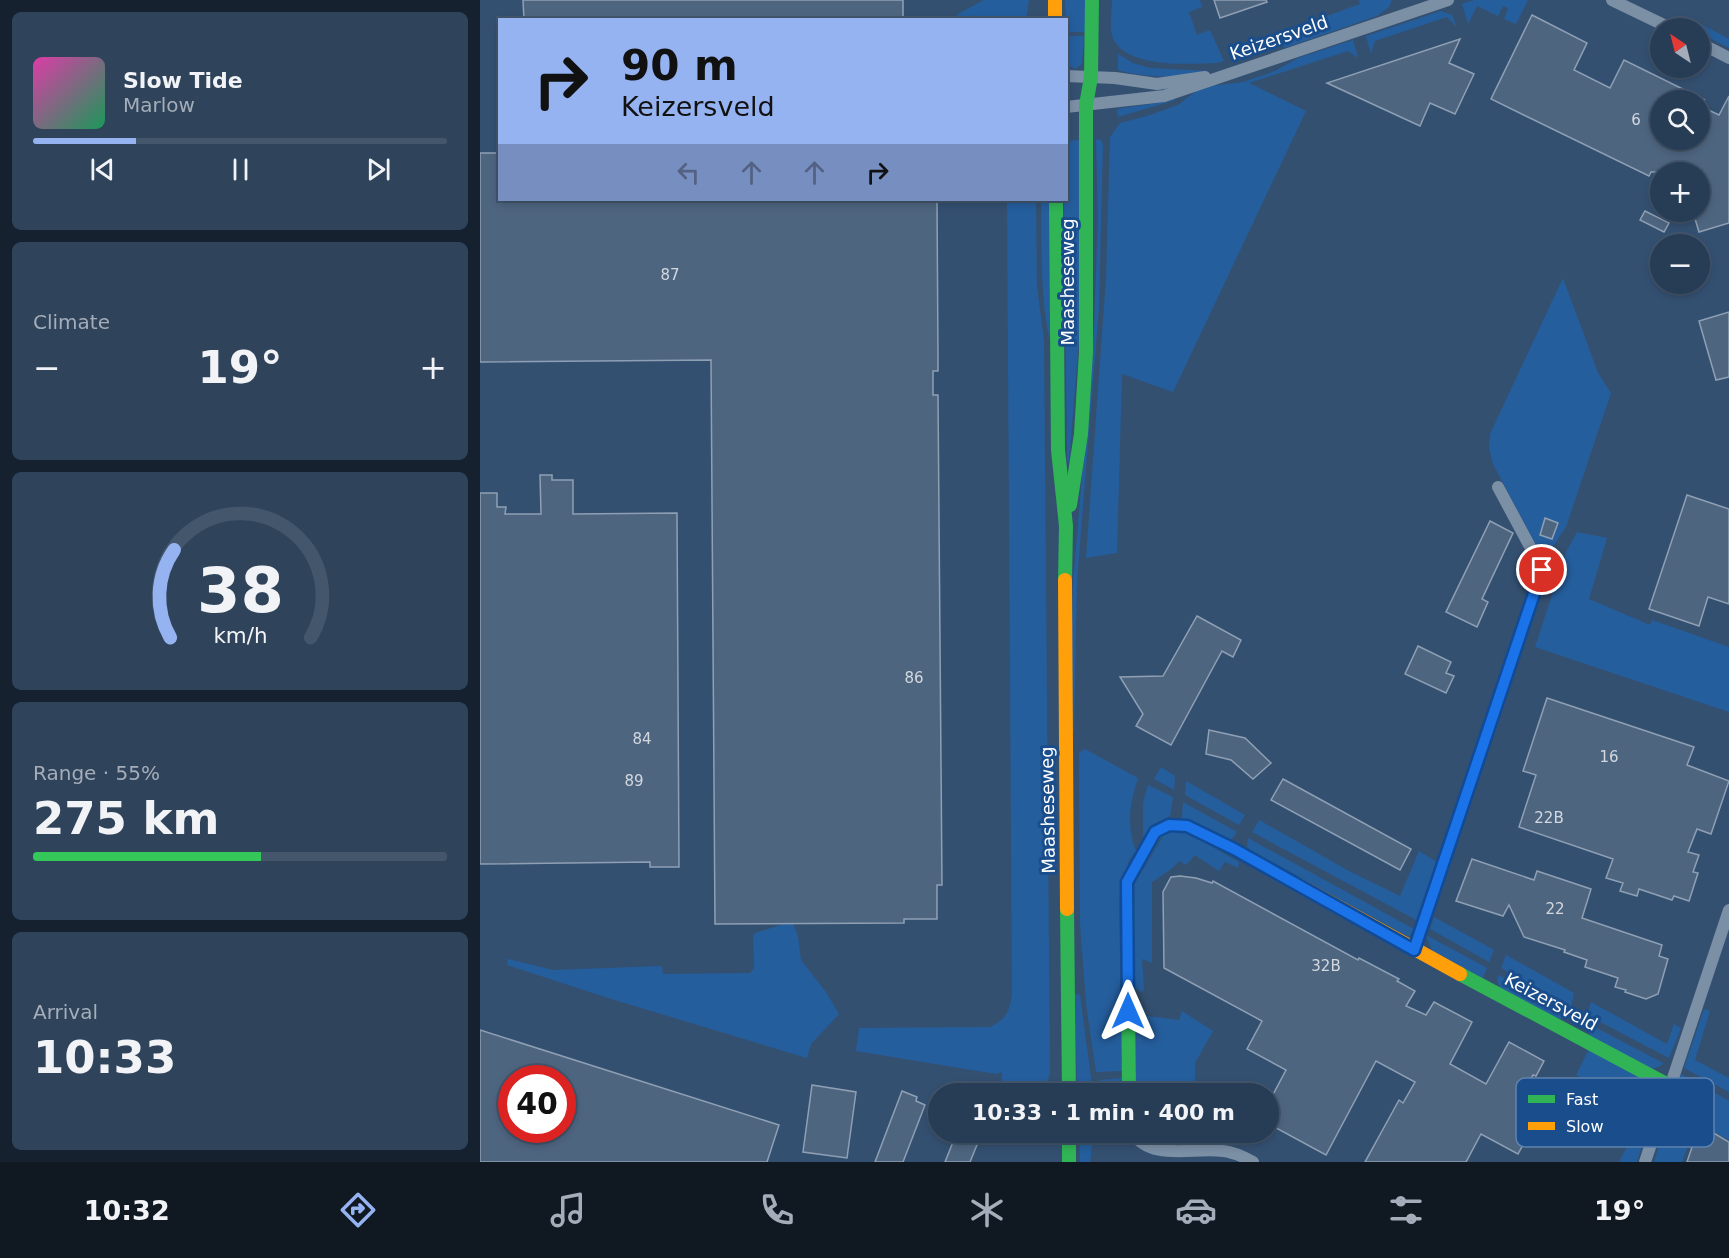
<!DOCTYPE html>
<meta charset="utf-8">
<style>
:root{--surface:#273c55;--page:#2f435b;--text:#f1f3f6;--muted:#a4adb9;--line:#43566c;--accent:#95b2f1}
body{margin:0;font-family:"DejaVu Sans",sans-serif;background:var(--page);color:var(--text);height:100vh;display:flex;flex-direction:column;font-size:22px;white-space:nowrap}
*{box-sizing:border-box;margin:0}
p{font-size:20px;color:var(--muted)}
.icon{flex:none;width:33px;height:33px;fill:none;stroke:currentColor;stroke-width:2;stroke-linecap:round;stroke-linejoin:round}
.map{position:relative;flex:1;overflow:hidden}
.side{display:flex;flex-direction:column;gap:12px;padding:12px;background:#15212f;width:480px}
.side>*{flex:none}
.banner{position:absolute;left:18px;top:18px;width:570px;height:183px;border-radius:0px;box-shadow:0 3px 9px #0003,0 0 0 2px var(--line);background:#95b2f1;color:#111;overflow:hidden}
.needle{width:39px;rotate:325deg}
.buttons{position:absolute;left:1170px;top:18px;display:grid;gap:12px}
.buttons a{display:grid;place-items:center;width:60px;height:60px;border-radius:50%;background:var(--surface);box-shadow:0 3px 9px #0003,0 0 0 2px var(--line);font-size:30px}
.speed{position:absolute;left:18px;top:1065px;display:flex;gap:12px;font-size:30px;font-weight:700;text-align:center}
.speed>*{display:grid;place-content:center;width:78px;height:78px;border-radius:50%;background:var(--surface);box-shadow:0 3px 9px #0003,0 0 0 2px var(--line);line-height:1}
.speed .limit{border:9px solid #d22;background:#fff;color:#111}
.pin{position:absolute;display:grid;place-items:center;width:51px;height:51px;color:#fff;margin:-26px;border:3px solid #fff;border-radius:50%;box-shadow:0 2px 6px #0007}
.me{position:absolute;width:66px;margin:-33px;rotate:0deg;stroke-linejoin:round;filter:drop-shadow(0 0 4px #0008)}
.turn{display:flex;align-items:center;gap:21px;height:126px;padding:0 24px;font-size:27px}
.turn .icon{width:78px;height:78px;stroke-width:2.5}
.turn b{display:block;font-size:42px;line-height:51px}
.lanes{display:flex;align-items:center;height:57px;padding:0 24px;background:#0003;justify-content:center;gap:30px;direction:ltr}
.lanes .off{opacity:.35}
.big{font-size:45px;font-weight:700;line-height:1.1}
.side .card{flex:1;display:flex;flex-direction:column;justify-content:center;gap:9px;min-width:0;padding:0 21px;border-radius:9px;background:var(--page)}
.side .dial{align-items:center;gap:0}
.dial svg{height:156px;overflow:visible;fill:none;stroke:var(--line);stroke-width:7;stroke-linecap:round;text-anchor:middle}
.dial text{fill:var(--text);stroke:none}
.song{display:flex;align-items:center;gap:18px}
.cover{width:72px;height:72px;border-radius:9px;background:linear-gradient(135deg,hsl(320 70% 55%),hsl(150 70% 35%))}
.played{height:6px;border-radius:3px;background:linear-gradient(90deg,var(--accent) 25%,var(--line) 25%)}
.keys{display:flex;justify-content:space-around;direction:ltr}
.heat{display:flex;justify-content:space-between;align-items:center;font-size:33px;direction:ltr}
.charge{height:9px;border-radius:4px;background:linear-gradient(90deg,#34c759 55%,var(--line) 0)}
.trip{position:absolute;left:448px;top:1083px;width:351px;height:60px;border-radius:30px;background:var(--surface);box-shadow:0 3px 9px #0003,0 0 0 2px var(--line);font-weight:700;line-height:60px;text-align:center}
.menu{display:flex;height:96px;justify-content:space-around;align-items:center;background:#101822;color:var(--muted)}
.menu .icon{width:42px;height:42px}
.menu .selected{color:var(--accent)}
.menu b{font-size:27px;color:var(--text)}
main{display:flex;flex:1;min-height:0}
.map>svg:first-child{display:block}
.green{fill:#255e9d}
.building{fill:#4e6580;stroke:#8fa0b4;stroke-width:1.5;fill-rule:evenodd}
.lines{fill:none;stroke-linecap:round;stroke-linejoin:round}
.street{stroke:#7b8fa5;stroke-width:12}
.fast{stroke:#30b455;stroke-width:14}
.slow{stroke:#ff9f0a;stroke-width:14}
.route-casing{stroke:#114b97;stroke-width:15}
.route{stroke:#1a73e8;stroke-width:10}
.labels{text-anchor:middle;stroke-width:6;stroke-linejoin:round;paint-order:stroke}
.number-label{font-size:15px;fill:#d3d8df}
.street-label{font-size:18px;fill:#fff;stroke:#1a4d8b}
.key{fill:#1a4d8b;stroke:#5f82ae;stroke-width:1.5}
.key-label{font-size:16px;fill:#fff}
</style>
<main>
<section class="side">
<div class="card">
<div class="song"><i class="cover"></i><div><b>Slow Tide</b><p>Marlow</p></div></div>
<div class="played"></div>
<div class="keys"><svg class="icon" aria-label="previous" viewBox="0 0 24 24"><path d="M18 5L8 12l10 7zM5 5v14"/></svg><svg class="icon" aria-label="pause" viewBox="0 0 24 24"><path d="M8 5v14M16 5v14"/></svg><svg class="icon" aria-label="next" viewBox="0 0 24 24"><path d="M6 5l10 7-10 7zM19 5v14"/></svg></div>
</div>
<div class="card"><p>Climate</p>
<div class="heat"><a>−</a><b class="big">19°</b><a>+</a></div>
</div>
<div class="card dial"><svg viewBox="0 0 100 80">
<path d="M14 69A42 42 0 1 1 86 69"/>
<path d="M14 69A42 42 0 0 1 16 24" stroke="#95b2f1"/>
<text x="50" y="56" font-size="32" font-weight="700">38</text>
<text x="50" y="72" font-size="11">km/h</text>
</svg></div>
<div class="card"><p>Range · 55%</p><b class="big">275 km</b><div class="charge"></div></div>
<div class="card"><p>Arrival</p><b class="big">10:33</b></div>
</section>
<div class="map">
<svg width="1249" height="1162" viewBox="0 0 1249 1162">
<rect width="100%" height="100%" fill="#345071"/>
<g class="green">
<polygon points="504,0 549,0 546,19 476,18 478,14"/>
<polygon points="585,0 605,0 605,32 587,32"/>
<path d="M 632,0 L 720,0 L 722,7 L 709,12 L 717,35 L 730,30 L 744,61 L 737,63 C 709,64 652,68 635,42 C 628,31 632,12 632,0 Z"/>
<polygon points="879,0 912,0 909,7 897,16 804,48 800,33 880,4"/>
<polygon points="994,0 1048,0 1036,24 1024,19 1028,8 1023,6 1018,16 997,6 988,24 982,4"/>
<polygon points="961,11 972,15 977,27 967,17 895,41 891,54 886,36"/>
<polygon points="1221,24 1249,39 1249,48 1220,33"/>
<polygon points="586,36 604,36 602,64 595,69 587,64"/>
<polygon points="784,39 788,51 752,62 749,50"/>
<polygon points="873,40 878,58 868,51 769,83 826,111 693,392 642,374 637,553 606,558 626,278 630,137 640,123 667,116 698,105 716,91 731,86 763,82 793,72 818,58"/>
<path d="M 638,54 L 653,63 L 670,68 L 729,71 C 701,79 665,78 638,70 Z"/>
<polygon points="694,98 695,100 638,117 637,109 683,102"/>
<polygon points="616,139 621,140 623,144 619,307 597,581 594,733 592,733 591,658 593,585 614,329 618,216"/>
<polygon points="599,140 601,317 589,462 587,461 584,200 586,200 587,141"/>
<path d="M 527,200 L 556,200 L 557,287 L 564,341 L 570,1073 L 564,1094 L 521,1093 L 522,1072 L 516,1074 L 376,1051 L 379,1028 L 510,1027 C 527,1018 528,1014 532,996 Z"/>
<path d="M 561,200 L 572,200 L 574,349 C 559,320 562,235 561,200 Z"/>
<polygon points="1083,278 1118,373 1131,393 1086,527 1064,560 1013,464 1009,448 1010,434"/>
<polygon points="1097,532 1127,538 1109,599 1170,625 1172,620 1249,647 1249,712 1055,647 1086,552"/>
<path d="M 605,749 L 658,778 C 650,802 646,827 656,851 L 649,860 L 639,900 L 642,1071 L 616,1072 L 606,1004 L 600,923 L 599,753 Z"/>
<polygon points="681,767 695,776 694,790 674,779"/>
<polygon points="706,781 765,815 759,825 705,795"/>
<polygon points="668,785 693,797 690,816 672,825 663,838 663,803"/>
<polygon points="703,802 757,832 751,840 702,818"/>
<polygon points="779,820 869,871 920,896 939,851 957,862 938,921 772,832"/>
<polygon points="704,831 759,862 758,868 745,862 739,871 715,855 706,865 699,861 691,869 672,882 672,963 662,959 664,990 661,992 655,988 654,885 685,833"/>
<polygon points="768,838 934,929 929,937 767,848"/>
<polygon points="954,917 1014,950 1009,962 950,929"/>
<polygon points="312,921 318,936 321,960 346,992 359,1014 331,1044 327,1058 128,998 27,965 28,959 73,970 182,966 183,974 270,973 274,968 273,934"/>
<polygon points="946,935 1007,968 1003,978 952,951"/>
<polygon points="1026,955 1094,993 1091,1007 1021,968"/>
<polygon points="1019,975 1089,1013 1079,1020 1020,988 1017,980"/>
<polygon points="595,994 600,995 613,1093 597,1093"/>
<polygon points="1111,1002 1187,1044 1194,1024 1201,1028 1189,1058 1107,1015"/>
<polygon points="662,1005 667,1016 699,1020 702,1011 733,1031 715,1063 715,1093 655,1094 657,1009"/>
<polygon points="1224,1009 1230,1011 1215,1060 1249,1078 1249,1092 1204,1068"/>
<polygon points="1105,1022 1183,1063 1182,1065 1176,1068 1169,1068 1110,1036"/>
<path d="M 1109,1049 C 1133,1062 1175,1075 1173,1108 L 1157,1162 L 1139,1162 L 1154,1133 L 1145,1128 L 1154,1109 L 1096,1075 Z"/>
<polygon points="1201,1074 1249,1101 1249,1140 1225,1127 1213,1132 1202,1162 1174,1162"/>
<polygon points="641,1078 642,1093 620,1093 619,1080"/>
<polygon points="599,1133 614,1133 610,1162 600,1162"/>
<path d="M 661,1133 L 715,1133 L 715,1139 C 700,1149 672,1147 661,1133 Z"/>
</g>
<g class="building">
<polygon points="43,0 423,0 423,20 44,20"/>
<polygon points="734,0 786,0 787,2 740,18"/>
<polygon points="1052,15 1107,43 1094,70 1130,88 1144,60 1225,100 1180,100 1180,140 1220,140 1220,106 1239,115 1249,96 1249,223 1219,232 1213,212 1220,212 1220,172 1171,172 1169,176 1011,99"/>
<polygon points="980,39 969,63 994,74 975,114 950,103 940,126 847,83"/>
<polygon points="0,153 20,153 20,200 457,200 458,358 458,371 453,371 453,395 458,395 462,885 457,885 457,919 424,919 424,923 235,924 231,360 0,362"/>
<polygon points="1165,211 1189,223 1184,232 1160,220"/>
<polygon points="1249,312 1249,377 1236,380 1219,321"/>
<polygon points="60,475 72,475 72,480 93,480 93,514 197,513 199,867 170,867 170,862 0,864 0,493 17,493 17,507 26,507 25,514 61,514"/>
<polygon points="1207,495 1249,509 1249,604 1228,597 1219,626 1169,609"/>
<polygon points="1065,518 1078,523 1072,539 1060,535"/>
<polygon points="1010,521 1033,533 1002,599 1008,602 997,627 966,612"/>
<polygon points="717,616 761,640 753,657 742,651 691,745 656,726 663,714 640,677 683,676"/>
<polygon points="938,646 971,662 966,673 974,676 966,693 925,674"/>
<polygon points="1067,698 1214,747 1207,765 1249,781 1231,834 1217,829 1208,852 1219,855 1213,872 1218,873 1209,901 1194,896 1192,900 1159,889 1157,896 1140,891 1143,883 1126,878 1133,859 1039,827 1056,775 1043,771"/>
<polygon points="729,730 765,738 791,763 773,779 751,760 726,754"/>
<polygon points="803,779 931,849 920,870 791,800"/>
<polygon points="992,859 1054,880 1057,871 1111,889 1102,918 1182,945 1179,956 1188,959 1178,994 1166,999 1145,992 1146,990 1135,987 1138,978 1105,967 1107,960 1084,952 1085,950 1044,937 1029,905 1023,916 976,901"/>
<polygon points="700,876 716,878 732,883 733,881 878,960 879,958 919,979 917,981 935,991 926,1006 946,1015 954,1002 992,1022 970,1064 1006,1084 1029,1042 1064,1061 1056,1076 1053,1075 1037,1104 1059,1116 1038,1154 1001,1134 986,1162 885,1162 919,1100 923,1103 935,1082 896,1061 846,1155 789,1124 789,1102 806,1070 767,1049 782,1021 684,968 683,892 691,877"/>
<path d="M 0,1030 L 299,1125 L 287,1162 L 0,1162 ZM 32,1078 L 82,1078 L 82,1130 L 32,1130 Z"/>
<polygon points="332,1085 376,1092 367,1158 323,1152"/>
<polygon points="422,1091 437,1097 436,1101 445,1105 423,1162 395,1162"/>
<polygon points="477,1132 494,1132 501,1135 490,1162 465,1162"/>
<polygon points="1226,1132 1232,1132 1249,1142 1249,1162 1207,1162 1214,1141 1217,1136"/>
</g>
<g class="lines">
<g class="street">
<polyline points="1132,0 1190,28"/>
<polyline points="1220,43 1249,58"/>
<polyline points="586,76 635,78 677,84 725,77"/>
<polyline points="586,107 684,96 968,0"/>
<polyline points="934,950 1062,569 1018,487"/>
<path d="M 652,1132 C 671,1162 712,1147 743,1151 C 753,1152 764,1157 773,1162"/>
<polyline points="1165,1162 1249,910"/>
</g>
<g class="fast">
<polyline points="576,200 578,450 586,526 585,580"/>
<polyline points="590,505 601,434 606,352 606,105 611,77 612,0"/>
<polyline points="587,909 589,1094"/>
<polyline points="980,974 1190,1086"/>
<polyline points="649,1094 647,882 675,833 689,825 707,826 754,849 817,884"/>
<polyline points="589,1132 589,1162"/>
</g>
<g class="slow">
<polyline points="575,0 575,20"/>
<polyline points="585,580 587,909"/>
<polyline points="817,884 980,974"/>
</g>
</g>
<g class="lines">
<defs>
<polyline id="route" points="648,1011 647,882 675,832 689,825 707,826 754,849 934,950 1062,570"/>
</defs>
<use href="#route" class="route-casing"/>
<use href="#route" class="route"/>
</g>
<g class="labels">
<g class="number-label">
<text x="1156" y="125">6</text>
<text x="190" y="280">87</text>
<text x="434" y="683">86</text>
<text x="162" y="744">84</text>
<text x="1129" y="762">16</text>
<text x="154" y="786">89</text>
<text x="1069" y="823">22B</text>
<text x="1075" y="914">22</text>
<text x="846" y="971">32B</text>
</g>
<g class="street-label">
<text transform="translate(799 38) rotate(-19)" y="6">Keizersveld</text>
<text transform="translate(588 282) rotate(-90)" y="6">Maasheseweg</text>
<text transform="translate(568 810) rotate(-91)" y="6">Maasheseweg</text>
<text transform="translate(1071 1002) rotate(28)" y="6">Keizersveld</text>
</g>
</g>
<rect x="1036" y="1078" width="198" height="69" rx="9" class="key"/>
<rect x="1048" y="1095" width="27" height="8" fill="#30b455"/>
<rect x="1048" y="1122" width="27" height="8" fill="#ff9f0a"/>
<g class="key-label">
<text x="1086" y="1105">Fast</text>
<text x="1086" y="1132">Slow</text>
</g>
</svg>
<div class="buttons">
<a><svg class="needle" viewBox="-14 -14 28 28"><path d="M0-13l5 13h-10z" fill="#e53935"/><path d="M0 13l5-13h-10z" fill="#a4adb9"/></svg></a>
<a><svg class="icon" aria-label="search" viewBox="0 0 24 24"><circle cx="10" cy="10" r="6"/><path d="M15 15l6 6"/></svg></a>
<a>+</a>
<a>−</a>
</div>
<div class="speed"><div class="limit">40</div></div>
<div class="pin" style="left:1062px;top:570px;background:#d93025"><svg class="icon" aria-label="arrive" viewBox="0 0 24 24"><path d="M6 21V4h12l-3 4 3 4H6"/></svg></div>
<svg class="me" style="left:648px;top:1011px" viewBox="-20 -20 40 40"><path d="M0-17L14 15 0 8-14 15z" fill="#1a73e8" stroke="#fff" stroke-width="4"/></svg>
<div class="trip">10:33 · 1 min · 400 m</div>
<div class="banner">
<div class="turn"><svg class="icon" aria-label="right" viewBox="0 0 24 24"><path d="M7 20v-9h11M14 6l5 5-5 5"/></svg><div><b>90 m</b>Keizersveld</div></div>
<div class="lanes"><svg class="icon off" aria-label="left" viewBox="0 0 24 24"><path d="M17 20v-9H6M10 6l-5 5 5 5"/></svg><svg class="icon off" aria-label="ahead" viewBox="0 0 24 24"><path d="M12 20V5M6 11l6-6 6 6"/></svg><svg class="icon off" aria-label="ahead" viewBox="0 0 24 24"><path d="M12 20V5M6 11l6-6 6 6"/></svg><svg class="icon" aria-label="right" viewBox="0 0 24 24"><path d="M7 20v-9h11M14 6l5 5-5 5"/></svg></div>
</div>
</div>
</main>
<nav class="menu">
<b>10:32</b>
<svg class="icon selected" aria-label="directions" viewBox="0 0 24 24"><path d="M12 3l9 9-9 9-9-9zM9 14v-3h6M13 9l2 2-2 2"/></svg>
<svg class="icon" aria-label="music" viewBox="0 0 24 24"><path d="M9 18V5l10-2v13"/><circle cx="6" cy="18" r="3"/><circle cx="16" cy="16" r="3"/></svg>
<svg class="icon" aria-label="phone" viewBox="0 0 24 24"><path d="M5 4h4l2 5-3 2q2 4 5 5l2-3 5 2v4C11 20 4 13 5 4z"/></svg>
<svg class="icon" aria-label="climate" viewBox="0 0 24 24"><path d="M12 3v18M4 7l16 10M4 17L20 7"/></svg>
<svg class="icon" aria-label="car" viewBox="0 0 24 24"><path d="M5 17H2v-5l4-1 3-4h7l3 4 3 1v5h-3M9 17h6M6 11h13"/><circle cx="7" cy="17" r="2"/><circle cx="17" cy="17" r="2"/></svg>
<svg class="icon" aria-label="filters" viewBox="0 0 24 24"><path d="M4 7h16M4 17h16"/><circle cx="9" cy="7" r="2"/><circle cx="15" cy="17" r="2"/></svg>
<b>19°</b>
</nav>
